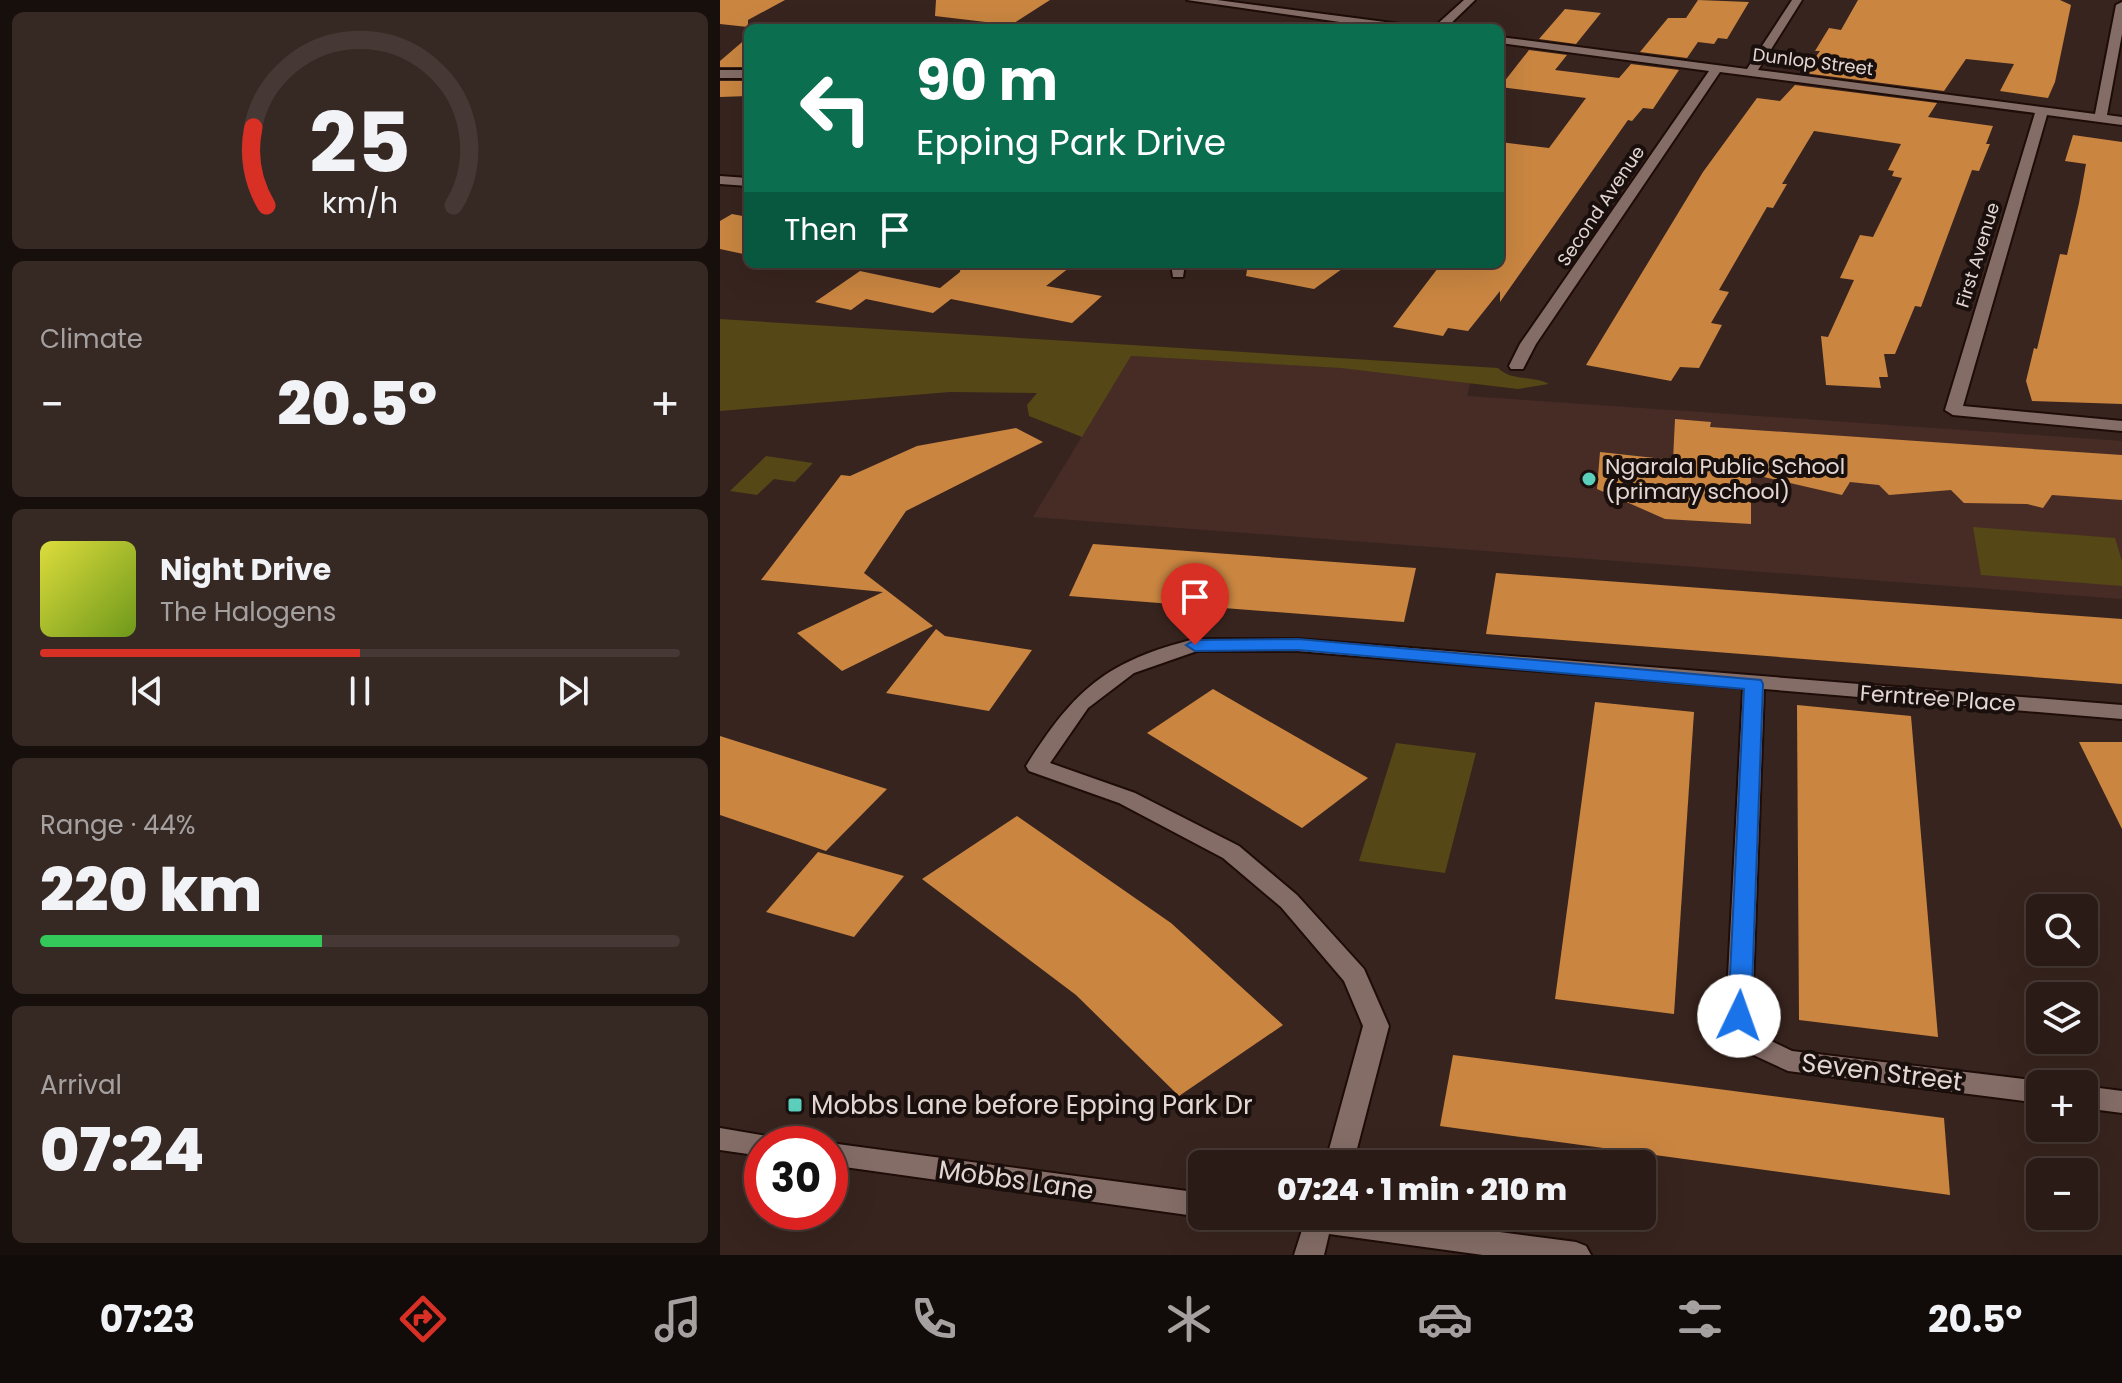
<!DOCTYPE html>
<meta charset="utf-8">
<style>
:root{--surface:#2a1b16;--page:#362823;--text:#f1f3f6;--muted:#a5a1a1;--line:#463935;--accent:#d93025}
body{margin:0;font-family:Poppins,sans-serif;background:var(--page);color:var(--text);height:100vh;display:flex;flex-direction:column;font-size:30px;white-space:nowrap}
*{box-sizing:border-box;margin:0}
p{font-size:26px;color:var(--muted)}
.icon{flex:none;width:44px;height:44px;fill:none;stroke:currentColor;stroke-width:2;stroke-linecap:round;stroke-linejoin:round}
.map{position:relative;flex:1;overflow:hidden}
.panel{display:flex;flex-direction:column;gap:12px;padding:12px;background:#170f0c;width:720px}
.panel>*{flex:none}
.banner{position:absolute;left:24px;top:24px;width:760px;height:244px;border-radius:12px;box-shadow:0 8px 32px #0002,0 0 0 2px var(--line);background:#0b6e4f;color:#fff;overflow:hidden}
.buttons{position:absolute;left:1306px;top:894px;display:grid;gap:16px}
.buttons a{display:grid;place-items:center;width:72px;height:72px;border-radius:12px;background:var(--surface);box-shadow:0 8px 32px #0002,0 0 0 2px var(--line);font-size:40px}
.speed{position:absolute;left:24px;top:1126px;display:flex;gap:16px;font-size:40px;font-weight:700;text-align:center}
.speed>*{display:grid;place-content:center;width:104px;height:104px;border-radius:50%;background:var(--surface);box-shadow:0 8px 32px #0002,0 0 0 2px var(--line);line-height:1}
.speed .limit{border:12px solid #d22;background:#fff;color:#111}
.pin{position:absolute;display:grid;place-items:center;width:68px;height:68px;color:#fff;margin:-82px -34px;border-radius:50% 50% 50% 0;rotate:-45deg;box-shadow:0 0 8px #0007}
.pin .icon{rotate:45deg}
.me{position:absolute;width:88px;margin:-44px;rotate:3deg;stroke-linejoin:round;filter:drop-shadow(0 0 6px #0008)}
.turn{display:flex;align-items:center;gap:28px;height:168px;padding:0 40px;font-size:36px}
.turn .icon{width:104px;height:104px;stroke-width:2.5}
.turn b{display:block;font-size:56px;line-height:68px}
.then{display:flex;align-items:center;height:76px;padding:0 40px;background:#0003;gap:16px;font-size:30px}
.big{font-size:60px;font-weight:800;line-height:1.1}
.panel .card{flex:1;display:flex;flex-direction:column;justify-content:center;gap:12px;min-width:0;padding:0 28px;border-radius:12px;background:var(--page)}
.panel .dial{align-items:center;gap:0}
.dial svg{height:208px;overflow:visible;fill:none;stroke:var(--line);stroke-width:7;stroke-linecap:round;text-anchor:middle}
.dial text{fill:var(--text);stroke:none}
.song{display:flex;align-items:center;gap:24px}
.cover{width:96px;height:96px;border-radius:12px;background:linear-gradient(135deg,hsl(60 70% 55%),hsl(80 70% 35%))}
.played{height:8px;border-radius:4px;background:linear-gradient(90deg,var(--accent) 50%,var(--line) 50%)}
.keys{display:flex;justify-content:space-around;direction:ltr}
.heat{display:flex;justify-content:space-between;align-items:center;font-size:44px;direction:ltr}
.charge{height:12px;border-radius:6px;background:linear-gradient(90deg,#34c759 44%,var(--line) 0)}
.trip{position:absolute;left:468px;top:1150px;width:468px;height:80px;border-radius:12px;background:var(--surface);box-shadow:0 8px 32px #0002,0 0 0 2px var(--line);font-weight:800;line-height:80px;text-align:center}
.tabs{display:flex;height:128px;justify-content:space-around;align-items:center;background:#110b09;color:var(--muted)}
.tabs .icon{width:56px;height:56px}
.tabs .on{color:var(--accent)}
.tabs b{font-size:36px;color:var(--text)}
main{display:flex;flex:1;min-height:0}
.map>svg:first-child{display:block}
.built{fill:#472c26}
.green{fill:#554716}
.building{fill:#ca8641}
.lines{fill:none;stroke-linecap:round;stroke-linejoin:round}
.minor-casing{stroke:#1e0c08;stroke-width:4}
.minor{fill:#856d67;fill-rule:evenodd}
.route{fill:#1a73e8;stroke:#114b97;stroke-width:2}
.poi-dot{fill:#5bcebc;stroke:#190f0d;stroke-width:3}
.labels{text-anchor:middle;stroke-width:8;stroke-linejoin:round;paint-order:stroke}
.far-street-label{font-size:18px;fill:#e4d6d2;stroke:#190f0d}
.poi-label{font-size:22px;fill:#e4d6d2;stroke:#190f0d;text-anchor:start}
.street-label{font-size:22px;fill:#e4d6d2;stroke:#190f0d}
.near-street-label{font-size:26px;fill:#e4d6d2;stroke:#190f0d}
.near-poi-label{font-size:26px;fill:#e4d6d2;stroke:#190f0d;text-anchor:start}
</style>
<main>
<section class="panel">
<div class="card dial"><svg viewBox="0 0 100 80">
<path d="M14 69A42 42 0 1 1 86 69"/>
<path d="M14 69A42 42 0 0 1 9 39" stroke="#d93025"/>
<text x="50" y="56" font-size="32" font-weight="700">25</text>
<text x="50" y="72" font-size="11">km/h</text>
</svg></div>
<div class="card"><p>Climate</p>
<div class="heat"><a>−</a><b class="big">20.5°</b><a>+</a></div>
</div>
<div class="card">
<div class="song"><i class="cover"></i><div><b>Night Drive</b><p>The Halogens</p></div></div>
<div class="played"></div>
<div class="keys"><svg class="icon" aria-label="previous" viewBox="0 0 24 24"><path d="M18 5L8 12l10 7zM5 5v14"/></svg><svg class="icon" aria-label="pause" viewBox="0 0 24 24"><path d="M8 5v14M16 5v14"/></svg><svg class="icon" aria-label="next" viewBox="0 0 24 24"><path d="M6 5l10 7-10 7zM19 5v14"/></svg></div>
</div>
<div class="card"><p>Range · 44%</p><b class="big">220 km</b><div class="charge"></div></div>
<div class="card"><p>Arrival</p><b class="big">07:24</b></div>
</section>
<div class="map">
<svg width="1402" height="1255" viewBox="0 0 1402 1255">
<rect width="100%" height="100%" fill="#38241e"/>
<polygon class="built" points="411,356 752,375 747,396 1402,441 1402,599 313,517"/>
<g class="green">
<path d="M 0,319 L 778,368 C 793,382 812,375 829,384 L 798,389 L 621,368 L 411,356 L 362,437 L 309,416 L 307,405 L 317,393 L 230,392 L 0,411 Z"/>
<polygon points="46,456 93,463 75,482 54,479 37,495 10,491"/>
<polygon points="1253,527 1395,538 1402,561 1402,586 1261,575"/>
<polygon points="676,743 756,753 725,873 639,861"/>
</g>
<g class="building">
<polygon points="0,0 65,0 28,20 28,27 0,24"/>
<polygon points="216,0 330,0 291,25 215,16"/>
<polygon points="978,0 1029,2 1007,39 998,38 994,44 978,42 967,58 920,52 948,18 966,18"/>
<polygon points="1138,0 1340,0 1351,5 1335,82 1328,98 1280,91 1294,64 1246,59 1224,91 1084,73 1100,51 1095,51 1109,28 1121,30"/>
<polygon points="845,9 881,13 856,44 819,39"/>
<polygon points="28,37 28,67 0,67 0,61"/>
<polygon points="809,50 847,55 835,70 899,78 911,64 959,70 933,109 923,108 912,121 908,120 780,302 780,291 748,331 728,328 723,336 673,327 721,264 780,264 780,142 829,148 866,98 780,87"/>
<polygon points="0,81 28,81 28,96 0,97"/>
<polygon points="1075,85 1217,103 1208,117 1273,126 1266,144 1270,144 1259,171 1252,170 1201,307 1195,306 1175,354 1164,354 1168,377 1159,377 1161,388 1106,385 1101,336 1108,337 1134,280 1120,278 1140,235 1153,237 1182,178 1172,176 1174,171 1168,170 1181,144 1094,131 1062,184 1067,184 1053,208 1047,207 999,290 1009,292 991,323 1002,325 979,368 960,367 951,381 866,365 983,172 1037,98 1060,101"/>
<polygon points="1353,135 1402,142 1402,404 1312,401 1306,381 1314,348 1317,349 1340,254 1347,255 1359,203 1366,164 1345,161"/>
<polygon points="12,214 28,217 28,255 0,249 0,221"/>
<polygon points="241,264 354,264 326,286 382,296 352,323 231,299 213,313 146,299 131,310 95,302 140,271 220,288 240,272"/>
<polygon points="528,264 629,264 594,289 526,276"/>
<polygon points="955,419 991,422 990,427 1402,455 1402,500 1332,495 1323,508 1307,504 1244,503 1231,490 1169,495 1159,485 1130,482 1122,495 1031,474 1031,524 945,519 877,489 880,452 953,460"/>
<polygon points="296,428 323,442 186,511 144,573 213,626 122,671 77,633 163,592 41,580 121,475 130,476 197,446"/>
<polygon points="373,544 696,568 684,622 349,596"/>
<polygon points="776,573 1402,619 1402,684 766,634"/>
<polygon points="216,629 225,636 312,650 269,711 166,693"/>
<polygon points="493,689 648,778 582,828 427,733"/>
<polygon points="875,702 974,712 954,1014 835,999"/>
<polygon points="1077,705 1191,716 1218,1037 1079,1020"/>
<polygon points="0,736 167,789 106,851 0,815"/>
<polygon points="1359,742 1402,742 1402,829"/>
<polygon points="297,816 451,923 563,1025 459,1096 356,995 202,879"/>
<polygon points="98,852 184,876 134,937 46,912"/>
<polygon points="733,1055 1224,1118 1230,1195 720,1126"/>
</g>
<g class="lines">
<defs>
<g id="minor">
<polygon points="467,0 497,0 688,25 694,28 662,28"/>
<polygon points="744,0 755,0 726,28 713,28"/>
<polygon points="1072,0 1082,0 1038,70 1375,114 1396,5 1402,2 1402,34 1387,115 1402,117 1402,125 1327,115 1243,406 1402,421 1402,431 1233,415 1225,410 1315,113 1000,72 816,344 803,369 791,369 789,366 800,344 989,71 780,43 780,37 1027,69"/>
<rect x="0" y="70" width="28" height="8"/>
<polygon points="0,176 28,178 28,186 0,184"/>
<polygon points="451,264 465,264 463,277 453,277"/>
<path d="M 475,639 L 578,639 L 1402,705 L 1402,719 L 1044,689 L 1032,1015 L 1047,1039 L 1072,1051 L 1320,1081 L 1328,1084 L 1320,1084 L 1320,1103 L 1068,1071 L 1029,1053 L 1006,1016 L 1023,688 L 578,651 L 477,651 L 414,673 L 368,708 L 330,763 L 415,793 L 519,846 L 577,895 L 644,969 L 669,1026 L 633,1164 L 605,1164 L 643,1026 L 624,981 L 561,907 L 503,858 L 399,803 L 309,771 L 306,766 C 354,690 386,661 475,639 Z"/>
<polygon points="1364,1086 1402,1091 1402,1113 1364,1108"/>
<polygon points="0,1128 52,1137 55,1144 42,1144 42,1156 0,1150"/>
<polygon points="110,1143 482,1193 482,1216 485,1216 482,1217 110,1165 110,1144 106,1144"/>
<polygon points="552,1216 658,1216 856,1242 866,1246 871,1255 763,1255 609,1234 604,1255 574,1255 582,1230 556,1225"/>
</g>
</defs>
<use href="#minor" class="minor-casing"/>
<use href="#minor" class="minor"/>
</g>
<polygon class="route" points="578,639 1041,680 1043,684 1031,1016 1028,1023 1011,1023 1008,1016 1024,689 578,650 475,651 466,645 475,640"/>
<g class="poi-dot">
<circle cx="869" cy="479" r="8"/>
<rect x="67" y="1097" width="16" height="16" rx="4"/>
</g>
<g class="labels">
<g class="far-street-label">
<text transform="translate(1093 62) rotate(7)" y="6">Dunlop Street</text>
<text transform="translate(881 206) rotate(-56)" y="6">Second Avenue</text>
<text transform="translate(1258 255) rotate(-73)" y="6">First Avenue</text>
</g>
<g class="poi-label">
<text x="885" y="474">Ngarala Public School<tspan x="885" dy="25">(primary school)</tspan></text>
</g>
<g class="street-label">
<text transform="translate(1218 698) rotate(4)" y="8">Ferntree Place</text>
</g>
<g class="near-street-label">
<text transform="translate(1162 1072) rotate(7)" y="9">Seven Street</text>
<text transform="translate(296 1180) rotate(8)" y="9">Mobbs Lane</text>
</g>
<g class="near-poi-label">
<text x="91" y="1114">Mobbs Lane before Epping Park Dr</text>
</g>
</g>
</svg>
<div class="buttons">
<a><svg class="icon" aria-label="search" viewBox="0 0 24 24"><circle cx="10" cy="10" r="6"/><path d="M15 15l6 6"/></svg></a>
<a><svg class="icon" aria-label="layers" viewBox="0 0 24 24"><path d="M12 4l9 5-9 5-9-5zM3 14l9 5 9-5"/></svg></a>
<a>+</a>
<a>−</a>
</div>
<div class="speed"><div class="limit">30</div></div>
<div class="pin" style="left:475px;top:645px;background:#d93025"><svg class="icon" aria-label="arrive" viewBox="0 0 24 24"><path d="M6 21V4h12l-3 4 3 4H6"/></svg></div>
<svg class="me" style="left:1019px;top:1016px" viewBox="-20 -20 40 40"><circle r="19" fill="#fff"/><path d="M0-13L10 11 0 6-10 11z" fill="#1a73e8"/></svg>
<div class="trip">07:24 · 1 min · 210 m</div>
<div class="banner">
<div class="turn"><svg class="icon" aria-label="left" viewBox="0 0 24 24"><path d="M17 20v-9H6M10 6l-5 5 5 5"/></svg><div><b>90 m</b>Epping Park Drive</div></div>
<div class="then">Then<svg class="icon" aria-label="arrive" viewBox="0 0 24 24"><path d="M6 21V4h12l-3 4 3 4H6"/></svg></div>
</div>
</div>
</main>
<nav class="tabs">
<b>07:23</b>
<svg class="icon on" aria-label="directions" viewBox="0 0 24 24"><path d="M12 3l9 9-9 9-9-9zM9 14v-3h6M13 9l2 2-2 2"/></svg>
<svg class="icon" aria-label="music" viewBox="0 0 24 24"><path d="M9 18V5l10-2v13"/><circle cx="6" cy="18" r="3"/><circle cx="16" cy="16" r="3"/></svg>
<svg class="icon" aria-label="phone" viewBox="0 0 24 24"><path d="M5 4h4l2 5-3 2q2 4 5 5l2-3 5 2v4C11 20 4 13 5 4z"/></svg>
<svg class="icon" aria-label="climate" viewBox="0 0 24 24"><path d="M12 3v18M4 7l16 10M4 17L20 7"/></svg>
<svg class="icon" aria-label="car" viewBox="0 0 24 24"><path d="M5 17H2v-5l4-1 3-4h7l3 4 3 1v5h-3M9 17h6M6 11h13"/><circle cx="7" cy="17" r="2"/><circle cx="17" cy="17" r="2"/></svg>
<svg class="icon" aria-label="filters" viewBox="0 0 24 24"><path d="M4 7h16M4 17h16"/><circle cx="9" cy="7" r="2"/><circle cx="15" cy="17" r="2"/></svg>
<b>20.5°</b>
</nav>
